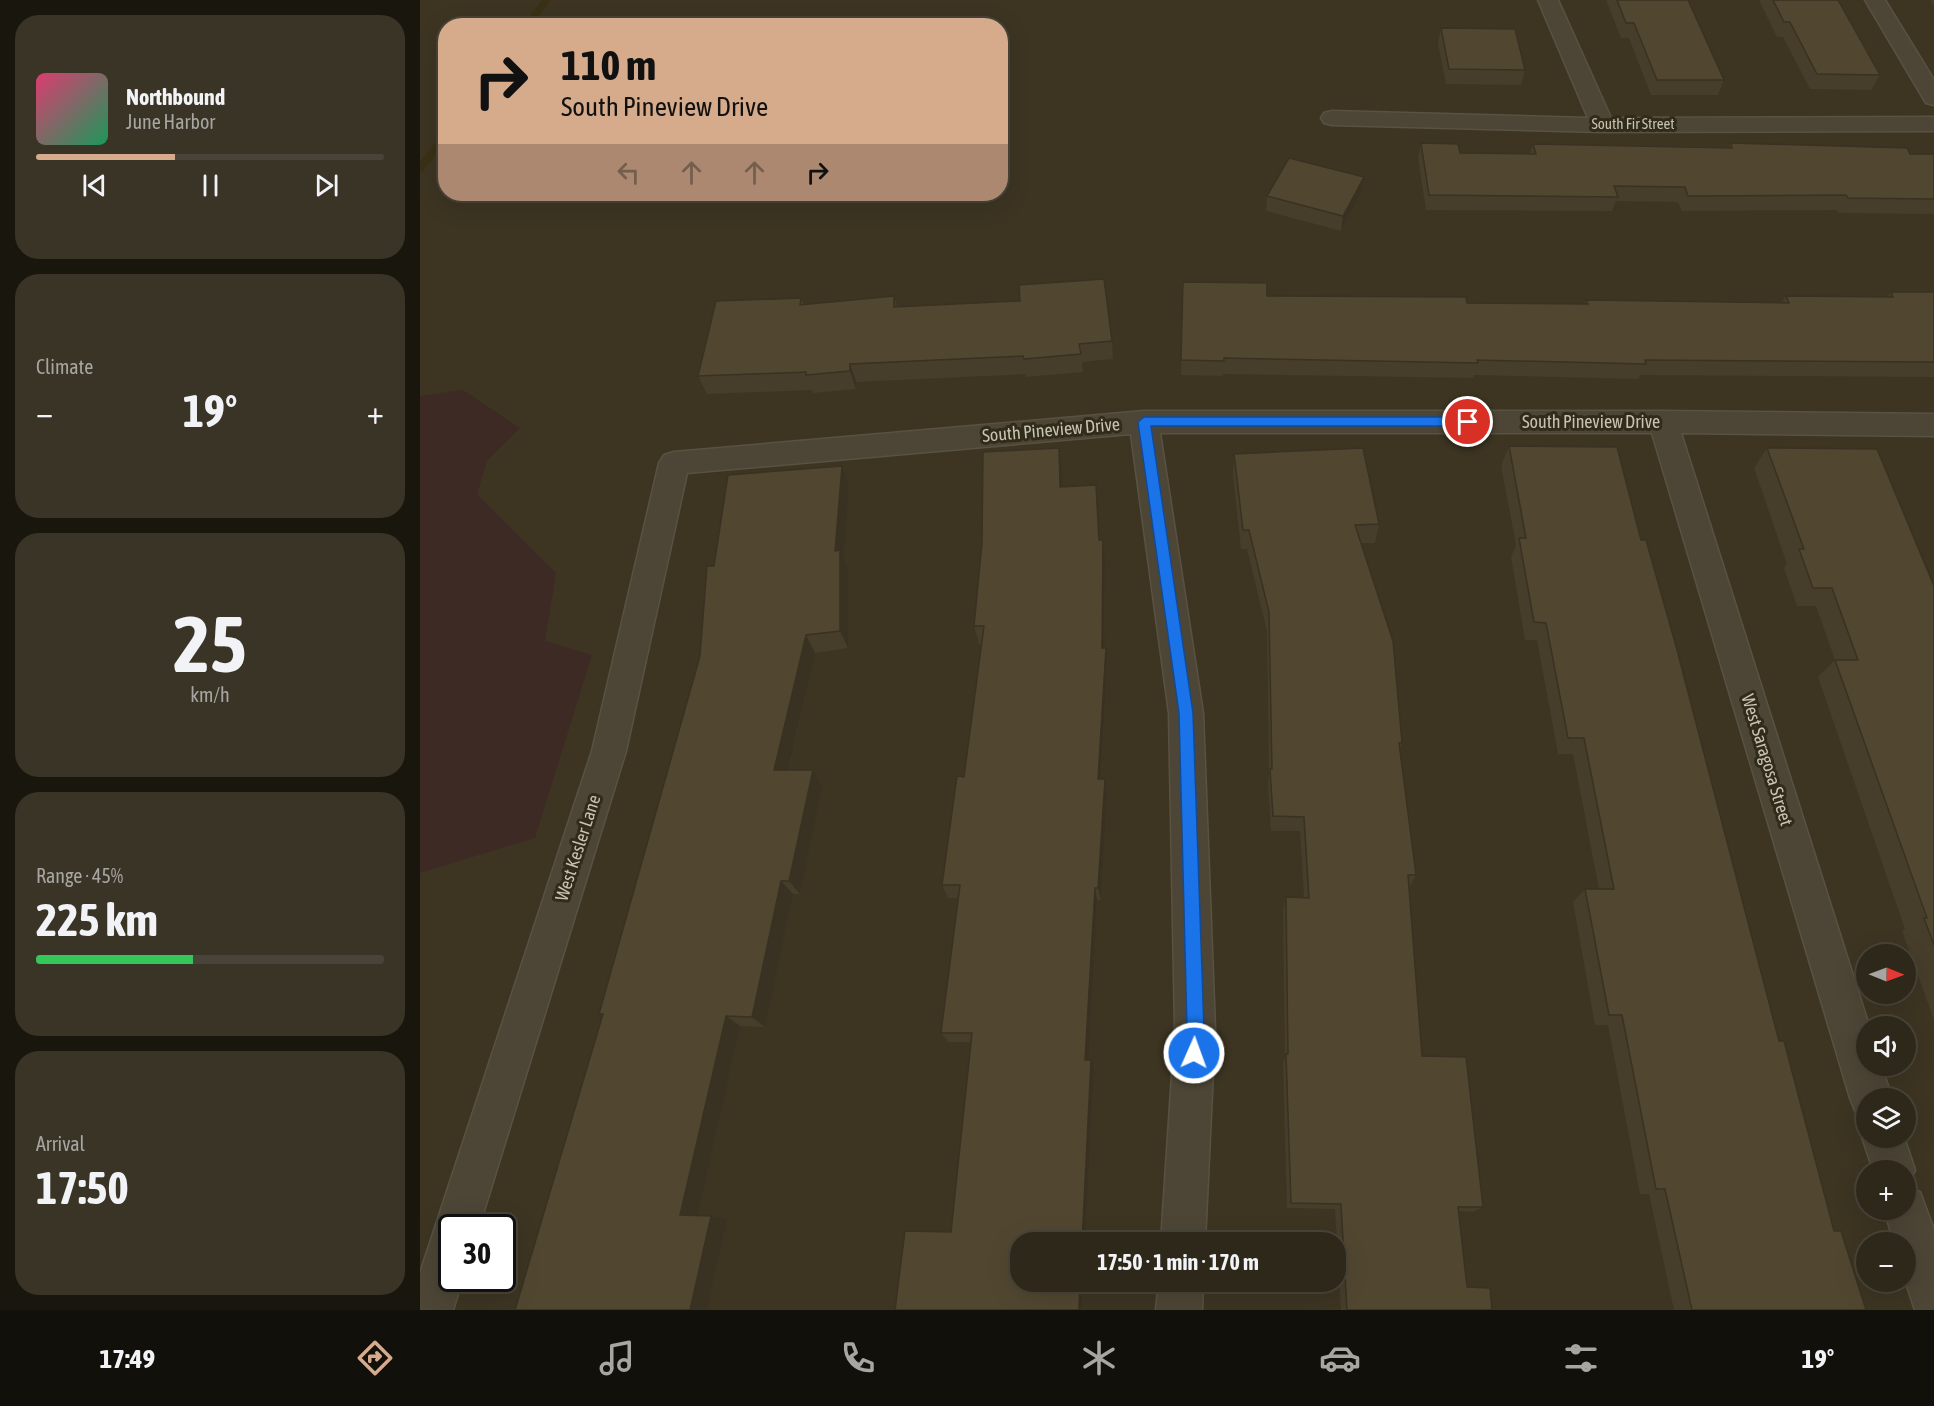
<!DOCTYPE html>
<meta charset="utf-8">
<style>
:root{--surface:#2e281a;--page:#3a3427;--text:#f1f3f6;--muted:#a7a6a2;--line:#494439;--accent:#d6ab8b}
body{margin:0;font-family:"Asap Condensed",sans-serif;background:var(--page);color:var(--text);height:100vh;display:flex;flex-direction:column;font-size:22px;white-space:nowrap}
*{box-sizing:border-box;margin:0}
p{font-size:20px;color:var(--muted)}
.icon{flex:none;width:33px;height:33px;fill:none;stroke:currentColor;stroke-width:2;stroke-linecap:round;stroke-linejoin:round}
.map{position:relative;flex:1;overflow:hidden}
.panel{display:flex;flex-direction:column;gap:15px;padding:15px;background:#19160e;width:420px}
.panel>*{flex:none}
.banner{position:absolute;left:18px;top:18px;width:570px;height:183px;border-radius:24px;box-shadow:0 6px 24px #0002,0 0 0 2px var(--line);background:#d6ab8b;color:#111;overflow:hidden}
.needle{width:39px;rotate:91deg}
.controls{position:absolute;left:1436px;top:944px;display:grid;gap:12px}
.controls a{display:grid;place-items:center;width:60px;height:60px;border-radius:50%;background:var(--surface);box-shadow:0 6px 24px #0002,0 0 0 2px var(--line);font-size:30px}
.speed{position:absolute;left:18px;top:1214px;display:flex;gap:12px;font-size:30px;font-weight:700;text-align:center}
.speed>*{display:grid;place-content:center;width:78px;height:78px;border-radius:50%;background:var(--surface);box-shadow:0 6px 24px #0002,0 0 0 2px var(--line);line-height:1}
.speed .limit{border:3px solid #111;border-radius:9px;background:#fff;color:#111}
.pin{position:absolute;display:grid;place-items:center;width:51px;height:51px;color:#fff;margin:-26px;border:3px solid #fff;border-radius:50%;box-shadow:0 2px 6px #0007}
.me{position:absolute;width:66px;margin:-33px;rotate:2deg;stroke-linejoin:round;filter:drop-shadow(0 0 4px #0008)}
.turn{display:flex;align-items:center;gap:21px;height:126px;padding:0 24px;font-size:27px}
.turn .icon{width:78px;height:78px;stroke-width:2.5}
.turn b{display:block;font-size:42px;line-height:51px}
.lanes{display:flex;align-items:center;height:57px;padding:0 24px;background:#0003;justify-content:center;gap:30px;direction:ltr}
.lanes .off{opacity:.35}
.big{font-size:45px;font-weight:700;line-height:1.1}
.panel .card{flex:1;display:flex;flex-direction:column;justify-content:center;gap:9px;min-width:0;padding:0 21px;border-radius:24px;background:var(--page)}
.panel .dial{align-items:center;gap:0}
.dial b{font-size:78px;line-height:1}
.song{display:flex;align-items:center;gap:18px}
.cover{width:72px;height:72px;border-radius:9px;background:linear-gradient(135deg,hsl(340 70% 55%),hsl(150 70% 35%))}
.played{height:6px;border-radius:3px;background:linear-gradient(90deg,var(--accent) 40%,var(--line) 40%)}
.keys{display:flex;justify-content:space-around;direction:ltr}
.heat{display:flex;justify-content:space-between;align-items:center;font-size:33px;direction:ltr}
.charge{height:9px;border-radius:4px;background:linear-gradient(90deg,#34c759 45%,var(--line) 0)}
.trip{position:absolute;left:590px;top:1232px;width:336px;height:60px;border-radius:24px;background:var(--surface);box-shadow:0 6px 24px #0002,0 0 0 2px var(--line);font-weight:700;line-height:60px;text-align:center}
.dock{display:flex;height:96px;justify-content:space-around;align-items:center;background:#12100a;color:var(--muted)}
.dock .icon{width:42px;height:42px}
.dock .active{color:var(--accent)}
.dock b{font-size:27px;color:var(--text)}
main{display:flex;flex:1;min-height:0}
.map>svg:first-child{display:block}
.green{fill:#3e2a24}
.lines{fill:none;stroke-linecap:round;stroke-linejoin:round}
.stream{fill:#3a3015;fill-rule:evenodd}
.minor-casing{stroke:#585242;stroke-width:3}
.minor{fill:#4d4636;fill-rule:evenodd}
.wall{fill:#463d2a}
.shaded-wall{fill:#393222}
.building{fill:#514731;stroke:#393222;stroke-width:1.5}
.route{fill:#1a73e8;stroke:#114b97;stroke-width:1.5}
.labels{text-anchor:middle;stroke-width:6;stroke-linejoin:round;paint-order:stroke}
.far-street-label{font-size:15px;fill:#c8c2b1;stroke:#312b1b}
.street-label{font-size:18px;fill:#c8c2b1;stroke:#312b1b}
</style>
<main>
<section class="panel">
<div class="card">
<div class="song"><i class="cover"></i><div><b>Northbound</b><p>June Harbor</p></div></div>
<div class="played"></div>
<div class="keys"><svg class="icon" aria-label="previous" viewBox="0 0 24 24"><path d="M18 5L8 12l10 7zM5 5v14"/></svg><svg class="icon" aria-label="pause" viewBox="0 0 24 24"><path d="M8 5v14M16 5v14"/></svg><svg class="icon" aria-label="next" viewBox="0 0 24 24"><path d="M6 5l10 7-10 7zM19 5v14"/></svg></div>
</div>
<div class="card"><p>Climate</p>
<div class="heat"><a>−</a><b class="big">19°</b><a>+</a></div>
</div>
<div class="card dial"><b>25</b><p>km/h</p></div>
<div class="card"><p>Range · 45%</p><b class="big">225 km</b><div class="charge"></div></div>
<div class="card"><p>Arrival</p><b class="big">17:50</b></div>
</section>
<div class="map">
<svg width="1514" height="1310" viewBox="0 0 1514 1310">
<rect width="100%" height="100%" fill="#3d3522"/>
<polygon class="green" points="43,390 100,428 67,461 57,494 136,573 125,641 172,655 115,838 0,873 0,396"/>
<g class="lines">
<g class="stream">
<polygon points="122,0 130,0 112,26 103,26"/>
<polygon points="26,132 26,142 3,171 0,172 0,162 23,133"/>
</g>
<defs>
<g id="minor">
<polygon points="1118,0 1138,0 1191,118 1514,117 1514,131 1183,132 912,125 904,123 901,118 904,113 912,111 1168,118"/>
<polygon points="1445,0 1465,0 1514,80 1514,105 1506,103 1503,98"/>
<polygon points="724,411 1243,411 1514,414 1514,436 1261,433 1449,1026 1446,1026 1446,1065 1461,1065 1472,1098 1446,1098 1446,1117 1436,1113 1430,1098 1232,433 740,433 783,713 795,1029 785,1242 741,1242 755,1029 749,713 711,434 267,473 206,751 59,1227 32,1227 32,1278 43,1278 33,1310 0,1310 0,1273 172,751 239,463 244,455 254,452"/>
<polygon points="1446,1127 1446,1137 1484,1137 1495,1170 1487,1186 1500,1192 1514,1230 1514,1310 1495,1310 1485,1280 1485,1242 1474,1242 1464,1209 1485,1209 1485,1170 1453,1170 1442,1137"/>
<polygon points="739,1281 783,1281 782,1310 736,1310"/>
</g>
</defs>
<use href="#minor" class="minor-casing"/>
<use href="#minor" class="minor"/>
</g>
<g class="wall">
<polygon points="1186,0 1268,0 1304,80 1298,95 1231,95 1209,38 1201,38"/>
<polygon points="1339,0 1418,0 1460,75 1451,90 1390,89 1363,37 1357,37"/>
<polygon points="1510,0 1514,0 1514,6"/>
<polygon points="1021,28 1105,70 1101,85 1026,84 1018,43"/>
<polygon points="1001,143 1040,153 1110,154 1113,144 1309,147 1311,143 1490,154 1514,154 1514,214 1419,213 1417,210 1262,211 1258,202 1196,201 1192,211 1006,210 998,158"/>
<polygon points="944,177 942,191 921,231 846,211 847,196"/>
<polygon points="763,282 847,296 1047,303 1165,304 1166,300 1361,303 1366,296 1467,297 1471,292 1514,292 1514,377 1220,375 1219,379 1054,375 1053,378 803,374 803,376 761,375"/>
<polygon points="474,296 477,306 692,341 693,359 662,362 663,372 606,377 606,374 436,382 436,389 393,393 392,390 287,394 278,376 381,298 384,305"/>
<polygon points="1089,446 1221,540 1359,1041 1414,1231 1446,1310 1254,1310 1229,1194 1220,1194 1188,1025 1175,1025 1153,902 1165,889 1179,889 1153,754 1138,754 1117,640 1105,640 1091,557 1096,545 1081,466"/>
<polygon points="639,448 642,468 642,487 678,504 680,540 685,558 684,648 687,665 681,779 687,794 681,900 677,900 668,1060 671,1060 674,1068 665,1242 600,1242 663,1281 662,1310 475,1310 531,1232 551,1042 528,1042 521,1033 538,898 528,898 522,885 544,777 561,644 559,644 554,626"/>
<polygon points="1347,448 1514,586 1514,1020 1482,931 1485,929 1398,677 1415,660 1396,606 1377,606 1364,568 1367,564 1334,468"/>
<polygon points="814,454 959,524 955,543 941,543 982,743 980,749 996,875 989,888 1002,1056 1063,1207 1053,1212 1039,1211 1047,1287 1072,1310 921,1310 915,1209 867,1208 863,1062 865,1058 863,910 866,897 884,898 880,831 851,831 848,785 849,774 847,631 827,549 821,549 813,475"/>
<polygon points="429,486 424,559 428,569 428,648 395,653 369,770 393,770 402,786 380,894 373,894 345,1027 320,1026 278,1215 307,1220 287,1310 182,1016 179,1014 280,656 294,566"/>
</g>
<g class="shaded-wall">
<polygon points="944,177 942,191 921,231 923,216"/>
<polygon points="430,364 436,382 436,389 430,371"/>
<polygon points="639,448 642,468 643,506 640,487"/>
<polygon points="422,466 429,486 424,559 428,569 428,648 420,631 415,551"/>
<polygon points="676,485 678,504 681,558 679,540"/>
<polygon points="683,540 685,558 684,665 682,648"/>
<polygon points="386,635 395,653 365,785 354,770"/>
<polygon points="686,648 687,665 680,794 678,779"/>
<polygon points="393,770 402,786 380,894 369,881"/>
<polygon points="685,779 687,794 681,900 678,888"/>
<polygon points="361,881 373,894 345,1027 332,1017"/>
<polygon points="675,888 677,900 668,1068 665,1060"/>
<polygon points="306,1016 320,1026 277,1219 260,1215"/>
<polygon points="671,1060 674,1068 665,1242 662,1242"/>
<polygon points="291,1216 307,1220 287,1310 270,1310"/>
<polygon points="660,1281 663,1281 662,1310 659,1310"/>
</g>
<g class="building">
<polygon points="1197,0 1268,0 1304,80 1237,80 1214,23 1206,23"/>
<polygon points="1353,0 1418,0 1460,75 1397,74 1370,22 1364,22"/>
<polygon points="1021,28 1095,29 1105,70 1029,69"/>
<polygon points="1001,143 1038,144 1040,153 1116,154 1113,144 1312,148 1311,143 1487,148 1490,154 1514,154 1514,199 1428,198 1426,195 1268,196 1265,187 1194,186 1198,197 1009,195"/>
<polygon points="869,158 944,177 923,216 847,196"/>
<polygon points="684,279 692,341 659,344 661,354 604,359 603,356 430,364 430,371 386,375 386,372 278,376 296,301 381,298 380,305 474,296 474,307 600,301 599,285"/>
<polygon points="763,282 847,283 847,296 1046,297 1047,303 1168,304 1166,300 1369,303 1366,296 1473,297 1471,292 1514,292 1514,362 1225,360 1226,364 1057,360 1058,363 804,358 804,361 761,360"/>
<polygon points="1089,446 1197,447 1221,540 1226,540 1256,646 1359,1041 1364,1041 1414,1231 1421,1231 1446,1310 1272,1310 1245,1189 1236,1189 1202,1015 1189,1015 1165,889 1194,889 1164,738 1148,738 1126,623 1114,622 1099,538 1106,538"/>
<polygon points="639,448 640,487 676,485 679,540 683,540 682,648 686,648 678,779 685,779 678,888 675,888 665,1060 671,1060 662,1242 600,1242 600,1281 660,1281 659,1310 475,1310 485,1231 531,1232 552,1033 521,1033 540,885 522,885 537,776 544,777 564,626 554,626 562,543 563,452"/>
<polygon points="943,448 959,524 935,525 973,641 982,743 979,743 996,875 988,875 1002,1056 1046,1057 1063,1207 1038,1207 1047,1287 1070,1288 1072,1310 927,1310 921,1204 871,1203 866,1054 868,1054 866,897 889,898 884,817 853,816 850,769 852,769 849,612 829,530 823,530 814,454"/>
<polygon points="1347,448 1457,449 1514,586 1514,945 1504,918 1507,918 1415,660 1438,660 1412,588 1393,588 1379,549 1384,549"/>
<polygon points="422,466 415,551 420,550 420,631 386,635 354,770 393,770 369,881 361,881 332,1017 306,1016 260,1215 291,1216 270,1310 95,1310 183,1014 179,1014 280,656 287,566 294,566 308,475"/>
</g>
<polygon class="route" points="724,417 1048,417 1054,422 1048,426 731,426 773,713 784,1029 780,1059 774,1061 768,1059 766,1053 767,1029 759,713 718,422"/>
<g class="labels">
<g class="far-street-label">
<text x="1213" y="129">South Fir Street</text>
</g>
<g class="street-label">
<text x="1171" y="428">South Pineview Drive</text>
<text transform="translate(631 430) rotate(-5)" y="6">South Pineview Drive</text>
<text transform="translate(1347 760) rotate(73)" y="6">West Saragosa Street</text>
<text transform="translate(158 848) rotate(-72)" y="6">West Kesler Lane</text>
</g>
</g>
</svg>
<div class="controls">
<a><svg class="needle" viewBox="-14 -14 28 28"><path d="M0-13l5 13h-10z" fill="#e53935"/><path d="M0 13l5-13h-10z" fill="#a7a6a2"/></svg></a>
<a><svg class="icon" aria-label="sound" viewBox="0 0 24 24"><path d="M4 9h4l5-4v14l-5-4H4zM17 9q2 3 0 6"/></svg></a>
<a><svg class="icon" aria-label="layers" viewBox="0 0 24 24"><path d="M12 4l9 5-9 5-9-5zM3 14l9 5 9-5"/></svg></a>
<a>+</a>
<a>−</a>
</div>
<div class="speed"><div class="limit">30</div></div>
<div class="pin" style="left:1048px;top:422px;background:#d93025"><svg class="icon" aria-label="arrive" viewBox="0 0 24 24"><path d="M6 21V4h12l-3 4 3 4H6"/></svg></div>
<svg class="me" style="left:774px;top:1053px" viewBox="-20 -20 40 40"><circle r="17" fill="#1a73e8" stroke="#fff" stroke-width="3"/><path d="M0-11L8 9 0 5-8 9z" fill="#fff"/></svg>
<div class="trip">17:50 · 1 min · 170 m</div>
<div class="banner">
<div class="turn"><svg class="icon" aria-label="right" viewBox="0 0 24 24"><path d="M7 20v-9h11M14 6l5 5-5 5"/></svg><div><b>110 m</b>South Pineview Drive</div></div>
<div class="lanes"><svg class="icon off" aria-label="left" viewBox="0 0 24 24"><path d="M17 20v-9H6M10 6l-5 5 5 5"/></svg><svg class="icon off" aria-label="ahead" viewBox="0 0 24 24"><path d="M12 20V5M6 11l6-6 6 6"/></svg><svg class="icon off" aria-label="ahead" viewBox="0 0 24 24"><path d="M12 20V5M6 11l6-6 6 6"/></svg><svg class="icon" aria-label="right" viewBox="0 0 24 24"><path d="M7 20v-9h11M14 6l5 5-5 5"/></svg></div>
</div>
</div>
</main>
<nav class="dock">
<b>17:49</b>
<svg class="icon active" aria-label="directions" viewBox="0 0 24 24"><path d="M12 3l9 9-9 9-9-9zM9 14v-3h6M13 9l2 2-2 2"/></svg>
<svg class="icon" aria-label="music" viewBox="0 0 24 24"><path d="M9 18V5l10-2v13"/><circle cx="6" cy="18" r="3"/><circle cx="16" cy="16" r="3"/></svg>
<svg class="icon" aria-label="phone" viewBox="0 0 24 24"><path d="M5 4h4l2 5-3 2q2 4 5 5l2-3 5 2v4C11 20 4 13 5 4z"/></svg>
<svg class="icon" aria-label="climate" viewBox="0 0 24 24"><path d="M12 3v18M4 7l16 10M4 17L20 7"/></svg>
<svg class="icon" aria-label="car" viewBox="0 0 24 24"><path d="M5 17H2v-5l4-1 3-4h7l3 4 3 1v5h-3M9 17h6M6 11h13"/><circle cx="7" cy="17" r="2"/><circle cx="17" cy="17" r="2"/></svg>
<svg class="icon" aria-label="filters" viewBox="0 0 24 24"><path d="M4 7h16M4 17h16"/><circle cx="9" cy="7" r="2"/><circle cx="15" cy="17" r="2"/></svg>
<b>19°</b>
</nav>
